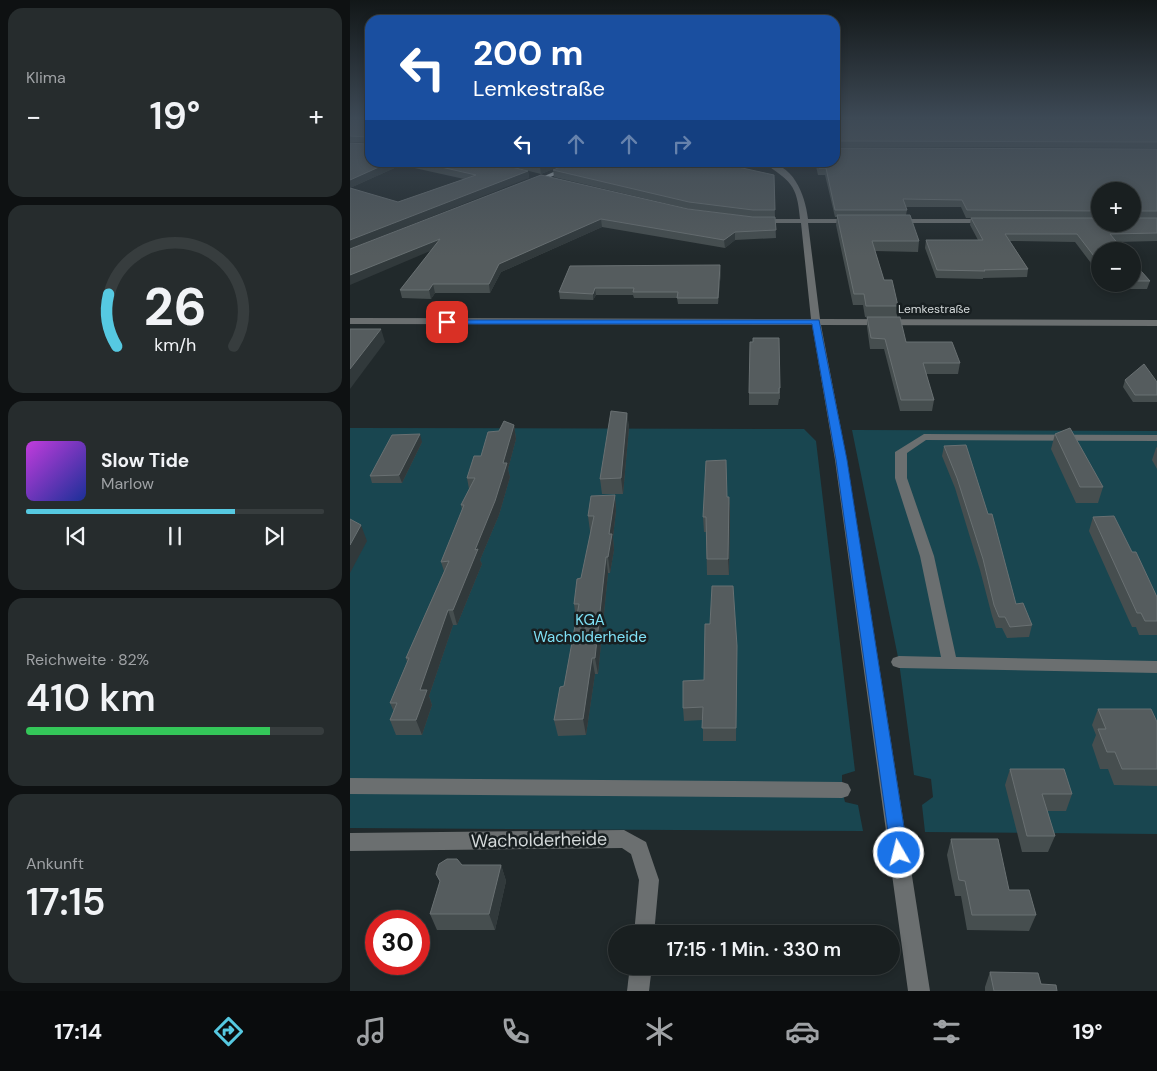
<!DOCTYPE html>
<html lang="de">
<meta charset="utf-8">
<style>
:root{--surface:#191f20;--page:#262c2d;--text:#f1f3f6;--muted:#9fa2a5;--line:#373d3e;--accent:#56c9e1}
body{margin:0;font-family:"DM Sans",sans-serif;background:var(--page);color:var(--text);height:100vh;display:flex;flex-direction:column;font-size:19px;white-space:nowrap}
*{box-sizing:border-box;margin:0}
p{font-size:16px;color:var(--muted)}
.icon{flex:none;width:28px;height:28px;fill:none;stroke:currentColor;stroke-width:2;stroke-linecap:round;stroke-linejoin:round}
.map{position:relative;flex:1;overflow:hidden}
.panel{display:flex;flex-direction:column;gap:8px;padding:8px;background:#0e1112;width:350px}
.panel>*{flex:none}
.guide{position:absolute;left:15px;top:15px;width:475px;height:152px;border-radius:15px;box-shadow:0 2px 8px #0003,0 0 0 1px var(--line);background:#1a4fa0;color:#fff;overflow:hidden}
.fabs{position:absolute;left:741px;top:182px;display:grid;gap:10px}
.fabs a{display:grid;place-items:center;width:50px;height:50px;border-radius:50%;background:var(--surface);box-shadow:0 2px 8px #0003,0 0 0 1px var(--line);font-size:25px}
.speed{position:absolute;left:15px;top:910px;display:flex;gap:10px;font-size:25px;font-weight:700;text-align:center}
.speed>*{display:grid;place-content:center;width:65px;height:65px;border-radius:50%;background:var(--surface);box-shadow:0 2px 8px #0003,0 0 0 1px var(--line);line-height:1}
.speed .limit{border:8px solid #d22;background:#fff;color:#111}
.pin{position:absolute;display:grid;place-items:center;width:42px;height:42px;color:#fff;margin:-21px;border-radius:10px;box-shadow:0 2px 8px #0006}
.me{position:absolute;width:55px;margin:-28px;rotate:352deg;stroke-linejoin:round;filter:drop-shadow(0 0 4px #0008)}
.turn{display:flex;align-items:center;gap:18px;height:105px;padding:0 25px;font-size:22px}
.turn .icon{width:65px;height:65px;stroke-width:2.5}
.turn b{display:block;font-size:35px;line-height:42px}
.lanes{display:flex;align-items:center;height:48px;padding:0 25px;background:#0003;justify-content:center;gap:25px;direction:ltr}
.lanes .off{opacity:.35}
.big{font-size:38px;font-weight:600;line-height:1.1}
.panel .tile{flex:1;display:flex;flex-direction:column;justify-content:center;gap:8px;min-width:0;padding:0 18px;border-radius:15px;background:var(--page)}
.panel .dial{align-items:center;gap:0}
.dial svg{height:130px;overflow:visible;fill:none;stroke:var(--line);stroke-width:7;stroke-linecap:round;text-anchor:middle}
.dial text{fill:var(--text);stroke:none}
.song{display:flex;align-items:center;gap:15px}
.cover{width:60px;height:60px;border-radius:8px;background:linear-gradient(135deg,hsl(290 70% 55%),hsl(230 70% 35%))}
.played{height:5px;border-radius:2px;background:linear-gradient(90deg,var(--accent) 70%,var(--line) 70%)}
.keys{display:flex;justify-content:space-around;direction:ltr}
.heat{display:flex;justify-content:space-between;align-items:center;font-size:28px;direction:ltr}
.charge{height:8px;border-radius:4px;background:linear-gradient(90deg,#34c759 82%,var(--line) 0)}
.trip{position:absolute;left:258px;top:925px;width:292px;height:50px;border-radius:25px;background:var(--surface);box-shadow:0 2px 8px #0003,0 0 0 1px var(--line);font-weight:600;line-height:50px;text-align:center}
.tabs{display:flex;height:80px;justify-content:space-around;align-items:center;background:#0a0c0d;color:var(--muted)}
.tabs .icon{width:35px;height:35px}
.tabs .on{color:var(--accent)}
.tabs b{font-size:22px;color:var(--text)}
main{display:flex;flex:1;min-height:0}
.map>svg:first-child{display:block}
.green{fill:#194650}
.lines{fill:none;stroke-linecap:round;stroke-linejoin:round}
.minor{fill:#6b6f70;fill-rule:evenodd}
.major{fill:#b0b8ba;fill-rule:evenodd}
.wall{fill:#464e4f}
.shaded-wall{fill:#31393b}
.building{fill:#555c5e;stroke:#697072}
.route{fill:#1a73e8;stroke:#114b97}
.labels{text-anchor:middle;stroke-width:5;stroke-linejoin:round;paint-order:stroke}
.far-street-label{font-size:12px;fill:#d4d9da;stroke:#181f21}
.park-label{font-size:15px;fill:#7fe0f5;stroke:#181f21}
.near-street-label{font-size:18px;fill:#d4d9da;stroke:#181f21}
</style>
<main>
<section class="panel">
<div class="tile"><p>Klima</p>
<div class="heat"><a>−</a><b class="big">19°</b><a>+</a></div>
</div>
<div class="tile dial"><svg viewBox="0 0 100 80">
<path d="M14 69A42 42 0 1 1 86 69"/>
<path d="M14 69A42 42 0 0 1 9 37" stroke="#56c9e1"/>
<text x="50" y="56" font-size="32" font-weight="700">26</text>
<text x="50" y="72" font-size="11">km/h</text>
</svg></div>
<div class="tile">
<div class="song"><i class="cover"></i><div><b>Slow Tide</b><p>Marlow</p></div></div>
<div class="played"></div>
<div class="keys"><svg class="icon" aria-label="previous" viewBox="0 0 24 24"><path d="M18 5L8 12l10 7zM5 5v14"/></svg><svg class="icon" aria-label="pause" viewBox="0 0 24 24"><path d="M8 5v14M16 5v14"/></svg><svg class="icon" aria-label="next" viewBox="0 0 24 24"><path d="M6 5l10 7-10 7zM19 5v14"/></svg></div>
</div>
<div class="tile"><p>Reichweite · 82%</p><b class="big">410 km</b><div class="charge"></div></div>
<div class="tile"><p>Ankunft</p><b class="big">17:15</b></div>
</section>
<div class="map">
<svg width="807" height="991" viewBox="0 0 807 991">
<rect width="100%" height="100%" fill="#21292b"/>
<g class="green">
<polygon points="0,428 454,429 466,441 505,771 492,775 492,790 495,802 508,805 513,831 0,828"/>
<polygon points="502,430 807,431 807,834 575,832 572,805 583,797 581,779 564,775 549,662"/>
</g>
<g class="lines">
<g class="minor">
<path d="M 413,162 C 443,162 455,194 458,219 L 502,219 L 506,221 L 502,223 L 458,223 L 470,319 L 807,320 L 807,326 L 471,325 L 497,460 L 580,991 L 558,991 L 485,460 L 462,325 L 0,324 L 0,318 L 461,319 L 451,223 L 409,223 L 405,221 L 409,219 L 450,219 C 447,183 440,182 413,162 Z"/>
<polygon points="544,219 637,219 641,221 637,223 544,223"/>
<polygon points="574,434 807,435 807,441 576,440 557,453 557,478 584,556 606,657 807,661 807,673 549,668 543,666 541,662 543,658 549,656 591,657 570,556 545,478 545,452"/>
<polygon points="0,778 492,782 498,784 501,790 498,796 492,798 0,794"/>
<polygon points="274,830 296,842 309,880 304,934 284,934 289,880 281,854 272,848 0,851 0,833"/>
<polygon points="280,966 302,966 299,991 277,991"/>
</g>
<polygon class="major" points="226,162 236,162 186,183 181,182"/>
</g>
<g class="wall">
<polygon points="0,117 20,117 20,162 141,162 178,171 179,178 48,202 114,179 51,165 0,188 19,143 0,142"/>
<polygon points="485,117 807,117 807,148 485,147"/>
<polygon points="807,149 807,241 766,242 750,251 750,275 725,242 660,241 678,269 677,277 633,278 633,279 586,278 575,248 576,240 628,240 620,225 621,218 782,224 750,191 750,218 616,218 611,207 555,207 557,210 556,215 569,241 568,252 525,251 534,280 548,306 547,317 556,342 610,363 608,374 576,374 584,400 582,411 550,411 534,349 520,349 517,327 517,317 515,317 513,305 503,305 486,225 487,217 485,217 475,175 468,175 465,162 485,162"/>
<polygon points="143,162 220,162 191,174"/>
<polygon points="203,170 424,175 425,217 403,217 339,209 204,177"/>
<polygon points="191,175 338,209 403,217 425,217 426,238 385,240 375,248 252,227 151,272 140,293 85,293 81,299 52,298 50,290 81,251"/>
<polygon points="782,261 800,281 797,289 761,289 757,284 782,284"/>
<polygon points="371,271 368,304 328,304 327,298 284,298 283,295 246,295 243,300 210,299 209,292"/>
<polygon points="775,380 807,382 807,402 783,402 773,387"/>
<polygon points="430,388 430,399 429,399 428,405 399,405 399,393"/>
<polygon points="277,413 279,428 273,494 252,494 250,479"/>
<polygon points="164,425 166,439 158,469 160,477 149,515 130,560 132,564 107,625 103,625 79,696 82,705 72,735 46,735 40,720 44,712 40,703 57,662 56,658 94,571 91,562 112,510 111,505 119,489 117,478 131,456 149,431"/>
<polygon points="705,434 753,487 748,503 726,503 701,449"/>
<polygon points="72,442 52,483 22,483 20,476"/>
<polygon points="594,446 666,604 682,625 679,637 657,638 652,628 646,628 642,616 630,570 605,488 592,456"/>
<polygon points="807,447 807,469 802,460 806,448"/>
<polygon points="265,495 266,511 263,537 264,550 260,573 258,573 248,674 245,674 236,735 208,736 204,720 214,686 226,620 224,604 231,578 241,532 240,531 238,516"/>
<polygon points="377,497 379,497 380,512 379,575 357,575 356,532 354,532 353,517"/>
<polygon points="743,517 782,552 807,597 807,635 789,635 786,627 782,627 739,531"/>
<polygon points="387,646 386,741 353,741 353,720 334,721 333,708 354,680"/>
<polygon points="748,709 807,722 807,786 764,785 758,769 750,769 742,745 746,735 742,725"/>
<polygon points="660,769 722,794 716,811 697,811 705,836 698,852 672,852 655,785"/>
<polygon points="601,839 659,890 686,915 679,931 617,930 611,896 605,896 597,855"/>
<polygon points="112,865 151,865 156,881 145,930 87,930 80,914 90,882 86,874"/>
<polygon points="640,972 691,984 707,991 635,991 635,987"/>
</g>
<g class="shaded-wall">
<polygon points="40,162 50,162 51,165 0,188 0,180"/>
<polygon points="202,162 220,162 191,174 190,167"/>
<polygon points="178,171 179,178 0,249 0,240"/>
<polygon points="251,219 252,227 151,272 140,293 139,284 149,264"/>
<polygon points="385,232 385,240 375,248 374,240"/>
<polygon points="90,239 92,246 0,285 0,275"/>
<polygon points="370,265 371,271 368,304 368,298"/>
<polygon points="83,284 85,293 81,299 79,290"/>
<polygon points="245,288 246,295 243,300 243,294"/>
<polygon points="31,329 35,342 0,389 0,369"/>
<polygon points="277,413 279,428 273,494 271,478"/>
<polygon points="164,425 166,439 158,469 160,477 149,515 130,560 132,564 107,625 103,610 125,550 153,463"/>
<polygon points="70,434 72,442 52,483 49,475"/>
<polygon points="265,495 266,511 263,537 264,550 260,573 258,557 259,534"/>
<polygon points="379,497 380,512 379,575 378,559"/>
<polygon points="11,525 17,541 0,573 0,545"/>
<polygon points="256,557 258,573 248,674 245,658"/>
<polygon points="98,610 103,625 79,696 82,705 72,735 66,720 70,690"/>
<polygon points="242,658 245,674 236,735 233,719"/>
<polygon points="151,865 156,881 145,930 139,914"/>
</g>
<g class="building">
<polygon points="0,117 20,117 20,138 18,137 0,136"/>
<polygon points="485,117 807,117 807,142 485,141"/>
<polygon points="20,139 20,162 40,162 0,180 0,143 18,144"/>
<polygon points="485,148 807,149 807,211 784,211 782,212 782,191 750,191 750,211 617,210 612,200 553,199 557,210 485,210 476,168 469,168 467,162 485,162"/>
<polygon points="69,162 141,162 178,171 0,240 0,188 48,202 126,175"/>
<polygon points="170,162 202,162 190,167"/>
<polygon points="222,162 365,162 424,175 425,210 403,210 339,202 203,170"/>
<polygon points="191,175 338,209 403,217 425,217 426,230 385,232 374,240 251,219 149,264 139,284 83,284 79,290 50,290 90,239 0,275 0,249"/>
<polygon points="782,214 784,218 807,218 807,233 760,234 774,251 750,251 750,264 727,234 655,234 678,269 634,270 635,271 587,270 576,240 633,240 621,218 750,218 750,224 782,224"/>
<polygon points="487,215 560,215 569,241 522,241 534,280 542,280 548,306 516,306 514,294 504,294"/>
<polygon points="782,261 800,281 782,281"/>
<polygon points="370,265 368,298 327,298 328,292 283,292 284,288 245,288 243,294 209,292 220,266"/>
<polygon points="517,317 550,317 556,342 602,342 610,363 573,363 584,400 551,400 535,339 521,338"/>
<polygon points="0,329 31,329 0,369"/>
<polygon points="403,338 429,338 430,388 429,388 429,393 399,393 400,342 403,342"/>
<polygon points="794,364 807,382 807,395 785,395 775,380"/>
<polygon points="261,411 277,413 271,478 250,479"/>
<polygon points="154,421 164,425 153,463 157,463 145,501 125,550 128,549 103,610 98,610 70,690 77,690 66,720 40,720 47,703 40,703 59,658 56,658 99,561 91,562 114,505 111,505 125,478 117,478 124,456 131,456 138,432 149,431"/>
<polygon points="720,428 753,487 730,487 705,434"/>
<polygon points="70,434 49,475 20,476 42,435"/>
<polygon points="616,445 638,514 642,514 666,604 673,603 682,625 660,627 655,617 649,617 644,605 633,559 607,478 594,446"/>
<polygon points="376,460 377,497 379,497 378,559 357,559 356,517 353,517 356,461"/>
<polygon points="265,495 259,534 262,534 258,557 256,557 245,658 242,658 233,719 204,720 210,687 214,686 229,604 224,604 227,579 231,578 244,516 238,516 241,496"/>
<polygon points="764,516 782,552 786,552 807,597 807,621 795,621 791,613 787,613 743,517"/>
<polygon points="0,519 11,525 0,545"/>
<polygon points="362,586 383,586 387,646 386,728 352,728 353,707 333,708 333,681 354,680 355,624 360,624"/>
<polygon points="748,709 801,709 807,722 807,769 772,769 765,752 757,752 748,729 756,729"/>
<polygon points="660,769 714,769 722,794 692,794 705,836 677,836"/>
<polygon points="601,839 648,839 659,890 679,890 686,915 622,915 615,881 609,880"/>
<polygon points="97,859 107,859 112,865 151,865 139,914 80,914 90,881 86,874 89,864"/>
<polygon points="640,972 688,973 691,984 706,985 707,991 644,991"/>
</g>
<linearGradient id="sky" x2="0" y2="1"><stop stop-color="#121718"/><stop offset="0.46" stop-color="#3d4955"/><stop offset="1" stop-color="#3d4955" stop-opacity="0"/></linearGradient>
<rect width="807" height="256" fill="url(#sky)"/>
<polygon class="route" points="94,320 469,320 497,460 558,853 556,859 549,861 543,859 541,853 486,460 462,324 97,324 94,323"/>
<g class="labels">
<g class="far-street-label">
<text x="584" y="313">Lemkestraße</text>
</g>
<g class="park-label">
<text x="240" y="625">KGA<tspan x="240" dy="17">Wacholderheide</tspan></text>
</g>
<g class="near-street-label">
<text transform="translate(189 840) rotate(-1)" y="6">Wacholderheide</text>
</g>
</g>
</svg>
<div class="fabs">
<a>+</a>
<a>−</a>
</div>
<div class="speed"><div class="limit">30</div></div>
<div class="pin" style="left:97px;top:322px;background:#d93025"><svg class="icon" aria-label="arrive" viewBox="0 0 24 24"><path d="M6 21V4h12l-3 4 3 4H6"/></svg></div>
<svg class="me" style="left:549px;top:853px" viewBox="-20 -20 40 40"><circle r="17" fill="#1a73e8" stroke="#fff" stroke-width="3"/><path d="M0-11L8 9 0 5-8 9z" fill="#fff"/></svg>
<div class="trip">17:15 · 1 Min. · 330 m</div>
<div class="guide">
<div class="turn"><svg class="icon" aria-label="left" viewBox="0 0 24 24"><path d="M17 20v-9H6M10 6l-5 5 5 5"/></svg><div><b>200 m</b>Lemkestraße</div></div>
<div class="lanes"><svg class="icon" aria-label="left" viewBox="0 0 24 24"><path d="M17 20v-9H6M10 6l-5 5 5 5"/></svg><svg class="icon off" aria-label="ahead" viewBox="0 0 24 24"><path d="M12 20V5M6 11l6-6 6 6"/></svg><svg class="icon off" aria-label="ahead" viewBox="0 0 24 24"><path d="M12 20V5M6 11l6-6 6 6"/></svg><svg class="icon off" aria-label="right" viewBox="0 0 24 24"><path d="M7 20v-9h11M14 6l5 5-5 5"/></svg></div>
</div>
</div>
</main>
<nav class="tabs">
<b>17:14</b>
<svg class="icon on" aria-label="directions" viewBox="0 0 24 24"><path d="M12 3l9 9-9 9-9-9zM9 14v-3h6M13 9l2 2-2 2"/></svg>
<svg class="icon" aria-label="music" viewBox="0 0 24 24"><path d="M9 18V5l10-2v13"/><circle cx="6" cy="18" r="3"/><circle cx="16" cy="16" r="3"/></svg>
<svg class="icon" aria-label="phone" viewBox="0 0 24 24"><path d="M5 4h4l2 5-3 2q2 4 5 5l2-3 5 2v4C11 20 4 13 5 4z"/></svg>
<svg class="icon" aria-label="climate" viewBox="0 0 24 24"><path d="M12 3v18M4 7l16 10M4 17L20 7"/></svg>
<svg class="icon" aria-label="car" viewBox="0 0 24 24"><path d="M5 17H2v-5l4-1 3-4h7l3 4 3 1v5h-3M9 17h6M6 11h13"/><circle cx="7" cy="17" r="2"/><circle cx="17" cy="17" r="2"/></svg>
<svg class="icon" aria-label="filters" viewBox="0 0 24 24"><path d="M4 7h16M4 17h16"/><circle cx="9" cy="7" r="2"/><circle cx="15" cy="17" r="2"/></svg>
<b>19°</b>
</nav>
